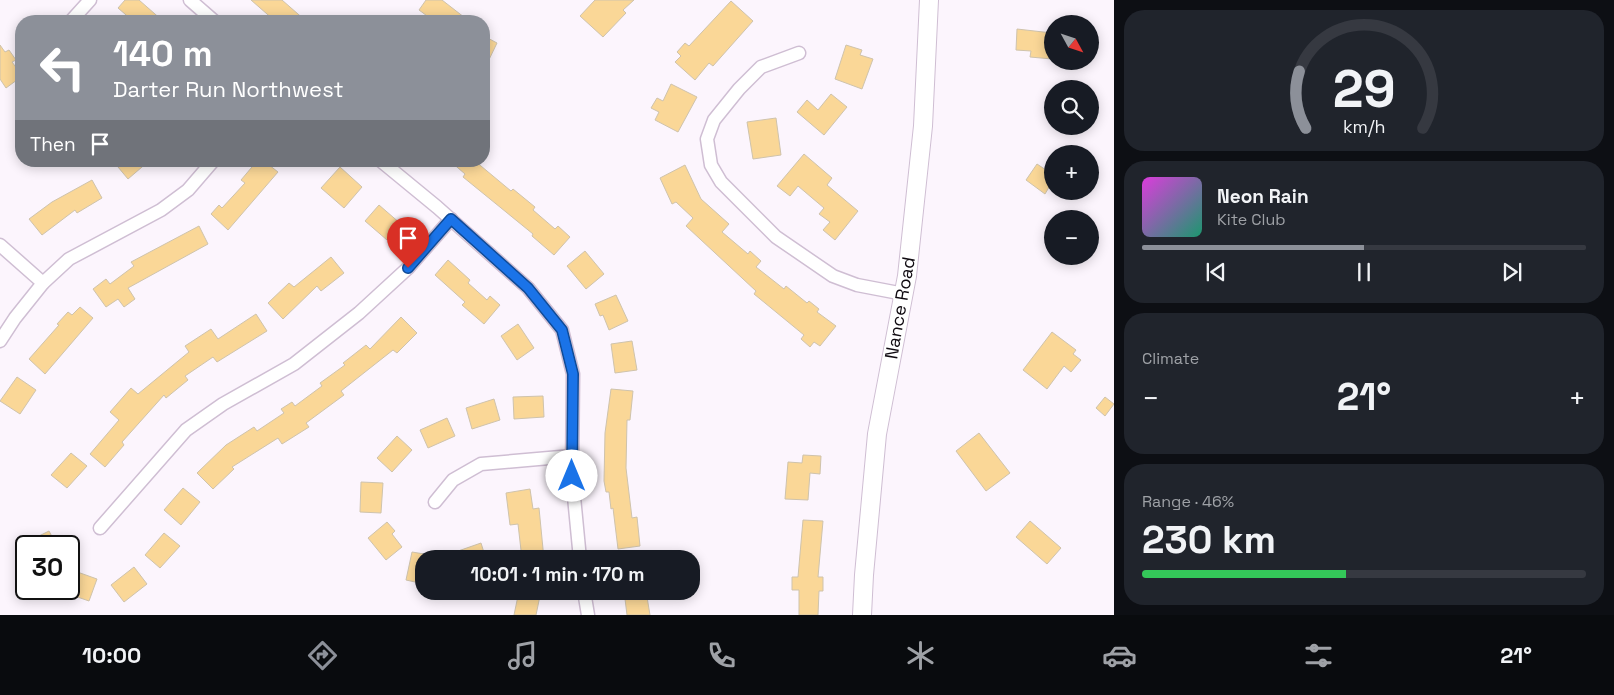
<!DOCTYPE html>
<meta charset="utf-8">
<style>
:root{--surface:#171b24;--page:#20242c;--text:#f1f3f6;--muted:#9ea1a6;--line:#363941;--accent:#8c9099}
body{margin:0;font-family:"Space Grotesk",sans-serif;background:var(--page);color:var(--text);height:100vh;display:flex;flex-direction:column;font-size:19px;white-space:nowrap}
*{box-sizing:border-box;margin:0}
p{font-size:16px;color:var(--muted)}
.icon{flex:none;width:28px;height:28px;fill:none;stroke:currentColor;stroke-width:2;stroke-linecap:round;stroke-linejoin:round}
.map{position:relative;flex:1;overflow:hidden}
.sheet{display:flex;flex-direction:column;gap:10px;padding:10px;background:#0d0f14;width:500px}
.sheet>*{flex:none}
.banner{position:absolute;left:15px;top:15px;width:475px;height:152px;border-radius:20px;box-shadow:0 2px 12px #0003;background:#8c9099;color:#fff;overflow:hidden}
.needle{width:32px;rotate:130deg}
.buttons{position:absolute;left:1044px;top:15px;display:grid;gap:10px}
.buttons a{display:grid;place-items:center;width:55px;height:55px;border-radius:50%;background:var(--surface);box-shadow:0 2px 12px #0003;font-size:25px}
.speed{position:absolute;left:15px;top:535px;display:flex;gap:10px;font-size:25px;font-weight:700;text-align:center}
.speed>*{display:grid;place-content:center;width:65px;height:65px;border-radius:50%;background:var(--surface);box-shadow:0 2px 12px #0003;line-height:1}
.speed .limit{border:2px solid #111;border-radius:8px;background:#fff;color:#111}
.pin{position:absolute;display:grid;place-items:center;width:42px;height:42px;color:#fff;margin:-51px -21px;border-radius:50% 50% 50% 0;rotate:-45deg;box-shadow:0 0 5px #0007}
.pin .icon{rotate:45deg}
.me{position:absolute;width:55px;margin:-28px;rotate:0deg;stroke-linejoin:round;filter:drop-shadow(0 0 4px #0008)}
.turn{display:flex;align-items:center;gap:18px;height:105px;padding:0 15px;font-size:22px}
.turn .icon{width:65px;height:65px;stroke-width:2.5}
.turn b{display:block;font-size:35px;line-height:42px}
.then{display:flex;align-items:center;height:48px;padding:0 15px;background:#0003;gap:10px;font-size:19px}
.big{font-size:38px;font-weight:600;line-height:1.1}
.sheet .card{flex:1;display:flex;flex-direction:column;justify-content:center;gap:8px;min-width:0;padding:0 18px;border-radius:20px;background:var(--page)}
.sheet .dial{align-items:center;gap:0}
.dial svg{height:130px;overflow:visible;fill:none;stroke:var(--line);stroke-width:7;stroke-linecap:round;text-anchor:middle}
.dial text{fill:var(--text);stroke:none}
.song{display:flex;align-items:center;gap:15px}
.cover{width:60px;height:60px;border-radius:8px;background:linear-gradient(135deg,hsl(300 70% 55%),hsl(160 70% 35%))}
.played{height:5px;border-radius:2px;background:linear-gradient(90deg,var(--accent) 50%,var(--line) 50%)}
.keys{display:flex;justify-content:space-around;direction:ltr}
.heat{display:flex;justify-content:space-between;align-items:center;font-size:28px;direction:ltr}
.charge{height:8px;border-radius:4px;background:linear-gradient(90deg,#34c759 46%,var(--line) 0)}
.trip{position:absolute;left:415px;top:550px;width:285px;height:50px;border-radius:20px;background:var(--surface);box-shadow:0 2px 12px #0003;font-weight:600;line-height:50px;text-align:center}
.menu{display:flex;height:80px;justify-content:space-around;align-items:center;background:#090b0e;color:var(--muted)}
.menu .icon{width:35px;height:35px}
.menu .selected{color:var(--accent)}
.menu b{font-size:22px;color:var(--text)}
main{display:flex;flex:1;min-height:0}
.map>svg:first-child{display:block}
.building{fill:#fad797;stroke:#cfc3ac}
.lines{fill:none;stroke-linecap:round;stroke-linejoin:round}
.street-casing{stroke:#cfbed3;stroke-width:15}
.secondary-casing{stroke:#cfbed3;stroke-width:20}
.street{stroke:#fff;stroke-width:12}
.secondary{stroke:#fff;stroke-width:18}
.route-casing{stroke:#114b97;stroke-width:12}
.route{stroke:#1a73e8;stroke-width:9}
.labels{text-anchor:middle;stroke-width:4;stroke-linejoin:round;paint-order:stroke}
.street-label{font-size:18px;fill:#0f0a10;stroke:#fff}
</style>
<main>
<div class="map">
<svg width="1114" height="615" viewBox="0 0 1114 615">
<rect width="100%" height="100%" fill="#fcf5fd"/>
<g class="building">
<polygon points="125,0 139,0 163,21 133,21 118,8"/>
<polygon points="251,0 282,0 306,21 275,21"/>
<polygon points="426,0 442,0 469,21 434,21 419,10"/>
<polygon points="595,0 634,0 623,10 626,13 603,37 580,16"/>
<polygon points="731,1 753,21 713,66 709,63 695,80 675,62 681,56 677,52 685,43 689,46"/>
<polygon points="1017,29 1052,33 1052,59 1030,57 1031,51 1016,50"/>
<polygon points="484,36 497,43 484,70"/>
<polygon points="0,45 5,52 9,50 16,60 12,62 21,74 21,77 6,88 0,79"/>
<polygon points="846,45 862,50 860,55 873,59 862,89 835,79"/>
<polygon points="671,84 697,97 678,132 655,120 659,112 651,108 657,98 663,101"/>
<polygon points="831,94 847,107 824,135 797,112 807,100 818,110"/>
<polygon points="776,118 781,155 753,159 747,122"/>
<polygon points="804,154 832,178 827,185 858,211 835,240 823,230 830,222 819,214 824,208 798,186 790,196 777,186"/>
<polygon points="113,161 149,161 128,179"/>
<polygon points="257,161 264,161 278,172 228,230 211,214 219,205 222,208 245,183 241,180"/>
<polygon points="450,161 475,161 511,191 513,189 535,207 533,210 555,229 558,226 570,237 554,255 532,236 533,234 463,177 465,174"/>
<polygon points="1037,164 1052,174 1052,182 1045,194 1026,180"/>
<polygon points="685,165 701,199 729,224 722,232 748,254 750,251 761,261 756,267 784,289 786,286 807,303 809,301 819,309 817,312 836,326 820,346 814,342 810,347 801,339 804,335 754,294 756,291 686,226 693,218 676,202 672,204 660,178"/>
<polygon points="340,167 362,187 344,208 321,188"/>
<polygon points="92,180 102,198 77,213 75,210 42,235 29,219 52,202"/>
<polygon points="379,205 401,224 387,240 365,221"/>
<polygon points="199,226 208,244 128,288 135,299 124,307 118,299 106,307 93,289 106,279 110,284 134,266 131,262"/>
<polygon points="585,251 604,274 586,289 567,266"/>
<polygon points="331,257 344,273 321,291 317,286 283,319 268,303 289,283 294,287"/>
<polygon points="448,260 470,280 468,283 487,300 490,296 500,305 484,324 462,305 465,302 435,275"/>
<polygon points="616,295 628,321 609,330 603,315 600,316 595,304"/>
<polygon points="80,307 93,318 45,374 29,359 59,325 57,324 68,312 72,315"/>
<polygon points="256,314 267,331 217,362 213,357 185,376 188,380 166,398 164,395 122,442 124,445 105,467 90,454 119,420 110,412 131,388 138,394 189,352 185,346 211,329 218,339"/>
<polygon points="401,317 417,333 397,353 393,350 341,391 344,395 306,423 309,427 282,444 278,438 232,467 234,469 213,489 197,473 226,445 254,427 257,431 284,413 281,409 292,402 295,406 322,386 320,383 345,365 343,363 366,345 370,349"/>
<polygon points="518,324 534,348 517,360 501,336"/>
<polygon points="1052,332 1076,350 1073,354 1081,360 1071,372 1064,366 1047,389 1023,370"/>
<polygon points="632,341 637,370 615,373 611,344"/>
<polygon points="17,377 36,390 20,414 0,401"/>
<polygon points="611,389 633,391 630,420 627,420 626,468 632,518 637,517 640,546 618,549 613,508 611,509 609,492 606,492 604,481 605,433"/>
<polygon points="543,396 544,417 514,419 513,397"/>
<polygon points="1105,397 1114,404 1105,416 1096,408"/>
<polygon points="494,399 500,420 472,429 466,408"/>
<polygon points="447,418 455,436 428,448 420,430"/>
<polygon points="979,433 1010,473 986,491 956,451"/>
<polygon points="397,436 412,450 392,472 377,458"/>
<polygon points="71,453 87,466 67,488 51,475"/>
<polygon points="803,455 821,456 820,474 810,473 808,500 785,499 788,462 802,463"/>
<polygon points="361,482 383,483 381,513 360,512"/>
<polygon points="183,488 200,502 181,525 164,510"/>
<polygon points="530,489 533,509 539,508 544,559 522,559 518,524 510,525 506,493"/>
<polygon points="803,520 823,521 818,577 823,577 823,591 819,591 818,615 799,615 799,590 792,590 792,577 798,577"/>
<polygon points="1030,521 1061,548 1047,564 1016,537"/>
<polygon points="387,522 395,531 392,534 402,547 386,560 368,538"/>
<polygon points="49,531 57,546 19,546"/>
<polygon points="164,533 180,546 160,568 145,555"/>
<polygon points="481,543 486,559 441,559 441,557"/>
<polygon points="412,552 424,554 424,584 406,580"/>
<polygon points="134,567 147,584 124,602 111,585"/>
<polygon points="69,569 97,579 89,601 69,594"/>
<polygon points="519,591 541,591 536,615 514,615"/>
<polygon points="624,591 646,591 650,615 627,615"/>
</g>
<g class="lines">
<defs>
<g id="street">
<polyline points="190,0 214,21"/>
<polyline points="71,21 90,0"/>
<polyline points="799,53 761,67 739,89 714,120 707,139 711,165 721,182 776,237 833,276 857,285 904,294"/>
<polyline points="381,161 437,207 528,288 562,330 573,374 572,476 580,559"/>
<polyline points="0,245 43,283"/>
<polyline points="0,341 15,318 43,283 69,259 161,210 188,190 213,161"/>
<polyline points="435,502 453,480 481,464 572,456"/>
<polyline points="100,528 186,430 223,404 294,364 359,313 408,268 451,219"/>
<polyline points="584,591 588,615"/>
</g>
<polyline id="secondary" points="862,615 864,575 877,434 907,276 923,126 929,0"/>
</defs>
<use href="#street" class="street-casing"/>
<use href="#secondary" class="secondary-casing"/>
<use href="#street" class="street"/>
<use href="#secondary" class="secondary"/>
</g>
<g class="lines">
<defs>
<polyline id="route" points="408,268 451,219 528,288 562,330 573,374 572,476"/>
</defs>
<use href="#route" class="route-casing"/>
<use href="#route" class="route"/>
</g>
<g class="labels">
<g class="street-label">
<text transform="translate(900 308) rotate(-80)" y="6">Nance Road</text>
</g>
</g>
</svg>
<div class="buttons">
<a><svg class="needle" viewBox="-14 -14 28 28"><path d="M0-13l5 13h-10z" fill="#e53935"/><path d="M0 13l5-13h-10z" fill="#9ea1a6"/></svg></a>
<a><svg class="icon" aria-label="search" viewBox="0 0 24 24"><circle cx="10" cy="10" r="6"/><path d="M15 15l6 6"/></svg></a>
<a>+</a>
<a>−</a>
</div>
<div class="speed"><div class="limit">30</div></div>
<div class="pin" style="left:408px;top:268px;background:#d93025"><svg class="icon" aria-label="arrive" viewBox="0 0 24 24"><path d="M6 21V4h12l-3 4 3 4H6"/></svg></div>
<svg class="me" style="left:572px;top:476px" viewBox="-20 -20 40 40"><circle r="19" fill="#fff"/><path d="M0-13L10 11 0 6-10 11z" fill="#1a73e8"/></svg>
<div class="trip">10:01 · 1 min · 170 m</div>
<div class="banner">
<div class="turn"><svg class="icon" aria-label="left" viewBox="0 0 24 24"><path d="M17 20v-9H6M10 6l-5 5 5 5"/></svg><div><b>140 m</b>Darter Run Northwest</div></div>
<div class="then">Then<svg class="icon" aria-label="arrive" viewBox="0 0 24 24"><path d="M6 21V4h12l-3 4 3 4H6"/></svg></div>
</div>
</div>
<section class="sheet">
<div class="card dial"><svg viewBox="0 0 100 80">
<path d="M14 69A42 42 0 1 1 86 69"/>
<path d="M14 69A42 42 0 0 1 10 34" stroke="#8c9099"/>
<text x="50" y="56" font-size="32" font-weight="700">29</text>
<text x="50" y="72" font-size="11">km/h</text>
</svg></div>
<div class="card">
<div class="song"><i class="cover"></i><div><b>Neon Rain</b><p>Kite Club</p></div></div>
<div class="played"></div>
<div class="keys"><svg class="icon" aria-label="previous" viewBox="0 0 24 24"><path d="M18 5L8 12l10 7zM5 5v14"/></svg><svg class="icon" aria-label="pause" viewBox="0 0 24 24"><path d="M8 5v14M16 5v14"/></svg><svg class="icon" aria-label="next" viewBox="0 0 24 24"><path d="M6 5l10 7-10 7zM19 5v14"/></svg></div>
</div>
<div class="card"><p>Climate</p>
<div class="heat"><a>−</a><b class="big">21°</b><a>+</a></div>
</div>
<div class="card"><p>Range · 46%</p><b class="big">230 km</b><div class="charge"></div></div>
</section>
</main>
<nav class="menu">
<b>10:00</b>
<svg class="icon selected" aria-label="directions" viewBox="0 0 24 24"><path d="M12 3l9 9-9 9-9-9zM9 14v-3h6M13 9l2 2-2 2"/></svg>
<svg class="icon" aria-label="music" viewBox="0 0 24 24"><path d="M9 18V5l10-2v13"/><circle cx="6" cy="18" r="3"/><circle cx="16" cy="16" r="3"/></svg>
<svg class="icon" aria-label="phone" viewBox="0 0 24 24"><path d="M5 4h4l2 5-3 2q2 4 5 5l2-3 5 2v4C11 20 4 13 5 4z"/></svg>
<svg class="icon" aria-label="climate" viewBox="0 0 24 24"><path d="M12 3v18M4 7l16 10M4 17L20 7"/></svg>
<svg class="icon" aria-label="car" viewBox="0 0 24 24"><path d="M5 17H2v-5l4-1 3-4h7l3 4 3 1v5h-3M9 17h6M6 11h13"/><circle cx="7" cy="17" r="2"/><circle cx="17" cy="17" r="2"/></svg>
<svg class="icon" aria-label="filters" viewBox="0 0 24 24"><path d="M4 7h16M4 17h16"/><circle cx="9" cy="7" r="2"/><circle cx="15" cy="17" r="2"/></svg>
<b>21°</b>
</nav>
